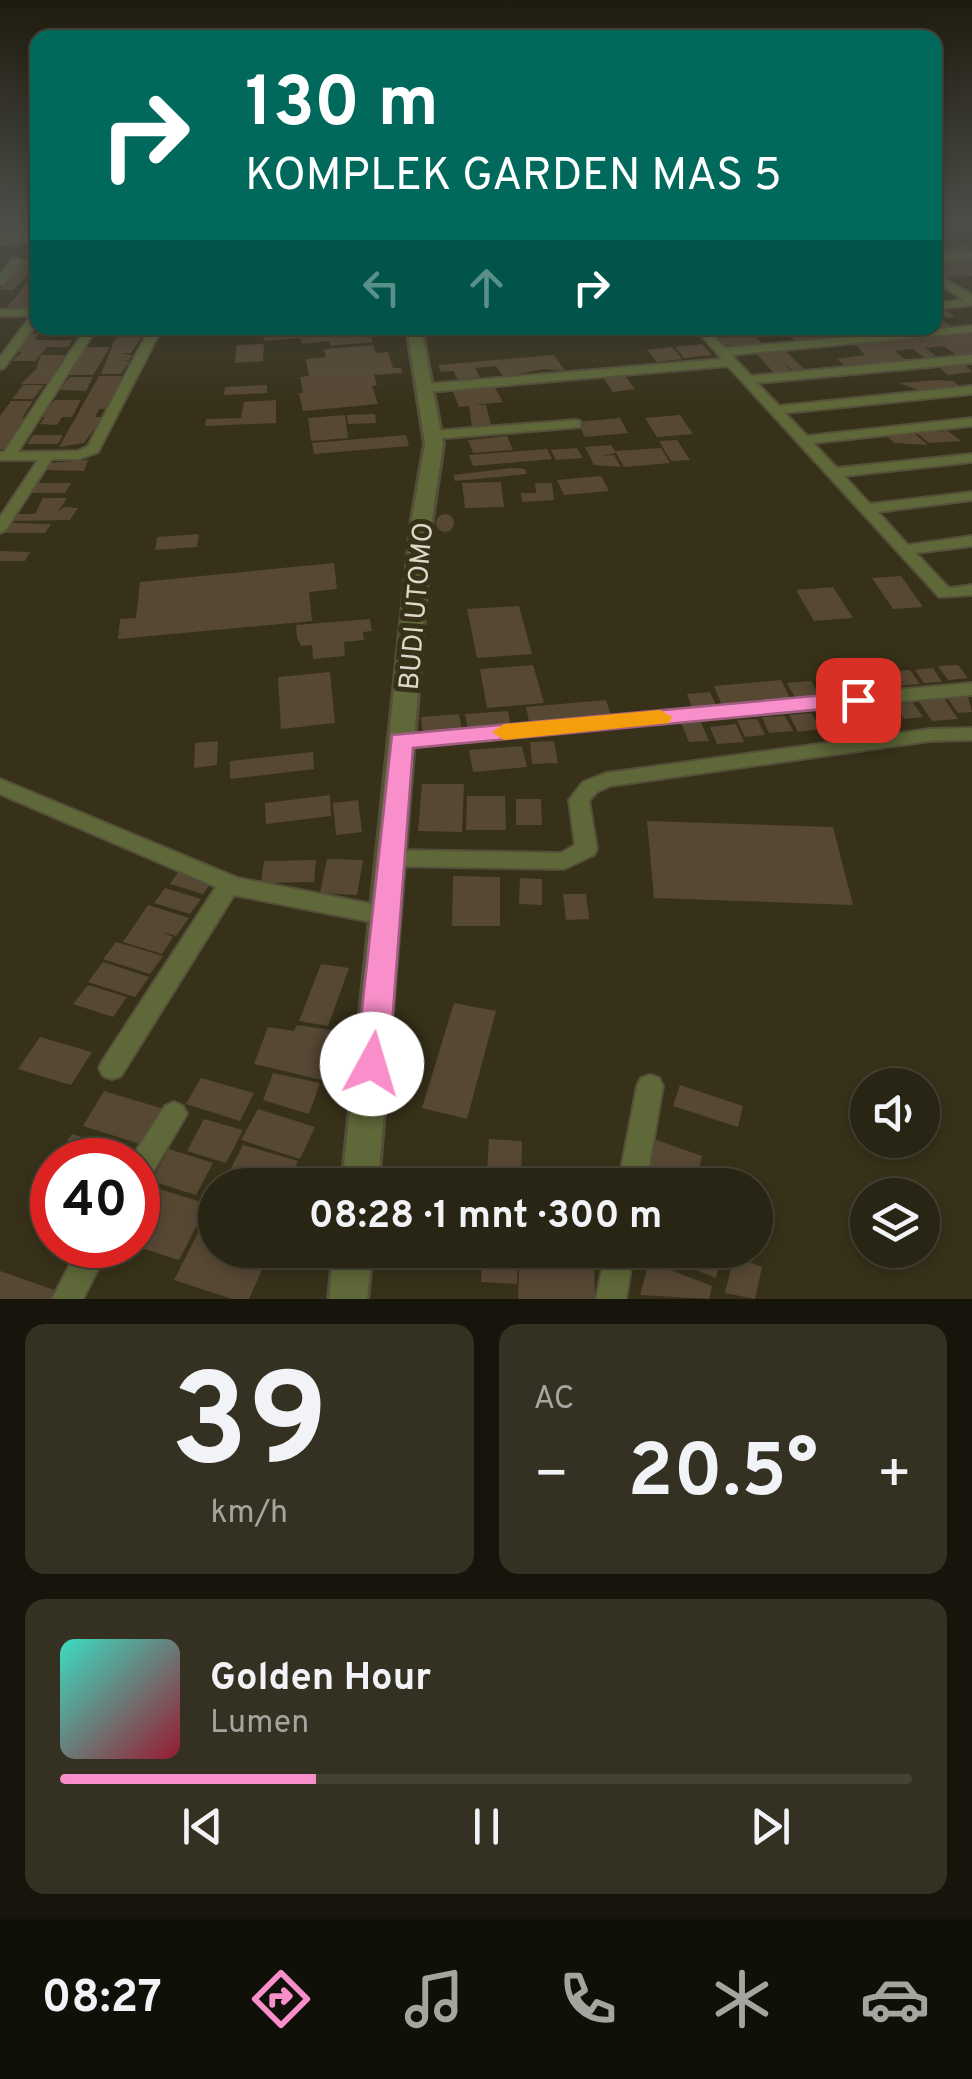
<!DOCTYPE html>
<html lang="id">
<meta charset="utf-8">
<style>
:root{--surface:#292514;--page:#353122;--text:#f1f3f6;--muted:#a5a5a0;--line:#454234;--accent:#f98fca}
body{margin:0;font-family:Overpass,sans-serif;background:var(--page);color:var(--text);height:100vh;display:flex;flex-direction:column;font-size:38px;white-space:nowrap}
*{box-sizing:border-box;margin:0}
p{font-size:32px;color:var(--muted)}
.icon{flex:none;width:55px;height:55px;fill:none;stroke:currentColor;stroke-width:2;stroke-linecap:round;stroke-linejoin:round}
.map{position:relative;height:1299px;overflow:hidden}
.sheet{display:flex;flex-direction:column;gap:25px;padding:25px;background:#17140b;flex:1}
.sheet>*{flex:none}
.hud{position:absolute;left:30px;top:30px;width:912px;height:305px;border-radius:20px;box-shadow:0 5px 15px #0003,0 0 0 2px var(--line);background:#00695c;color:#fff;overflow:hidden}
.fabs{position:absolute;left:850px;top:1068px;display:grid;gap:20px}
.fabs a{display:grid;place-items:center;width:90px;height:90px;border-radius:50%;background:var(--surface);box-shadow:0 5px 15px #0003,0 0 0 2px var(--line);font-size:50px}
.speed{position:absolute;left:30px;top:1138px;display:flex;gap:20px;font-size:50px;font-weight:700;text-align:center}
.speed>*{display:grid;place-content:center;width:130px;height:130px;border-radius:50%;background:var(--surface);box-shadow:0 5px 15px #0003,0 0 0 2px var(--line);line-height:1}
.speed .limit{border:15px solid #d22;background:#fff;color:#111}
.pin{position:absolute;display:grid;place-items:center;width:85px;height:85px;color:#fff;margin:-42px;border-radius:20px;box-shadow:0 5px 15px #0006}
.me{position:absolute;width:110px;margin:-55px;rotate:6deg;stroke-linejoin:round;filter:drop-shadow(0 0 8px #0008)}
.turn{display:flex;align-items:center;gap:35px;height:210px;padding:0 50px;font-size:45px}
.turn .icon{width:130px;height:130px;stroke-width:2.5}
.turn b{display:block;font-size:70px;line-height:85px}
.lanes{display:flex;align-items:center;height:95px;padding:0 50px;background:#0003;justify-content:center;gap:50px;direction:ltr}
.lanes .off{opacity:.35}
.big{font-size:75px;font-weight:700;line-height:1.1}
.sheet .tile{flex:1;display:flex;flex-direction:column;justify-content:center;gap:15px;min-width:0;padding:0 35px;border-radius:20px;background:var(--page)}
.sheet .dial{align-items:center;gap:0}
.dial b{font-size:130px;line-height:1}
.song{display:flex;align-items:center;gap:30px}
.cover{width:120px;height:120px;border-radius:15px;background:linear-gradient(135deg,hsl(170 70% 55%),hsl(350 70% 35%))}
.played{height:10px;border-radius:5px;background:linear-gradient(90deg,var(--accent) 30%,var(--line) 30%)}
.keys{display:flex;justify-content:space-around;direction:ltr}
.heat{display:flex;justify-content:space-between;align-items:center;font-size:55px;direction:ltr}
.sheet .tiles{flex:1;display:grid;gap:25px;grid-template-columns:1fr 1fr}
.tile:last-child{grid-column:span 2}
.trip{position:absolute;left:198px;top:1168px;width:575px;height:100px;border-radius:50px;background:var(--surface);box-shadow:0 5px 15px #0003,0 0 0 2px var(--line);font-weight:700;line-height:100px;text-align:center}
.tab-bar{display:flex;height:160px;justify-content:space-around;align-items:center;background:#100f08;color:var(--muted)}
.tab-bar .icon{width:70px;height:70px}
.tab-bar .current{color:var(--accent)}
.tab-bar b{font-size:45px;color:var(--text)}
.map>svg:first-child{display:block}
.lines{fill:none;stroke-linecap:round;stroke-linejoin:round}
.canal{fill:#3a6831;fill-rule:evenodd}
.building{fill:#574834}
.minor-casing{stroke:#554f3a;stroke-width:4}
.tertiary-casing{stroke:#554f3a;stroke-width:6}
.minor{fill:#5e6838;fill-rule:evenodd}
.tertiary{fill:#5e6838;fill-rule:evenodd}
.route{fill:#f98fca;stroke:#a25d83;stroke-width:2.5}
.slow{fill:#f59e0b}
.labels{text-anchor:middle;stroke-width:10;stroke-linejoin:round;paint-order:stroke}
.street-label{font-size:28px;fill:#dbd8ca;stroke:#37311a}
</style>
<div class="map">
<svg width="972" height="1299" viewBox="0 0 972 1299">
<rect width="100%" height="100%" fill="#37311a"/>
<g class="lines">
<polygon class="canal" points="38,235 38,241 0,246 0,240"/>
</g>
<g class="building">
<polygon points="972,245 970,253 945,255 935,250"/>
<polygon points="21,259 38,259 38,264 13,290 0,290"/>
<polygon points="972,259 972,276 962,277 950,269 959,276 944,278 935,272 935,261"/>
<polygon points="33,275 38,275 38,302 33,309 5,310"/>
<polygon points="944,308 955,317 941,318 952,327 935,328 935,309"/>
<polygon points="125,328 148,328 131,353 121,353 132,355 129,360 117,360 130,361 121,374 101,374 115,339 124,335"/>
<polygon points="316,328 319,331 367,328 373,342 331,346 329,341 302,344 300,338 264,341 262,332"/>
<polygon points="741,328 913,328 913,330 797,342 786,332 754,335 763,344 747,345 724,345 711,331"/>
<polygon points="39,333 35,340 73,340 68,347 47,347 35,361 12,361 22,352 12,352 27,334"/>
<polygon points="972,334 972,354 956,355 944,346 925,348 940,359 929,360 912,349 895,351 908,362 845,366 837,359 865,355 856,345 869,342"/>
<polygon points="264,344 263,361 235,363 237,345"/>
<polygon points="702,344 712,355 684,358 675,347"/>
<polygon points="373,345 376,353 388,352 393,368 401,368 403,373 374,375 377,385 372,386 378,404 303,411 299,393 303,393 300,377 309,376 306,359 326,357 324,349"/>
<polygon points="86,347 110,347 93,375 69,375"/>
<polygon points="672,347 682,359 657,362 647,350"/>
<polygon points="786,351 804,369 792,370 781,361 791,371 774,373 755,352"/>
<polygon points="41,355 65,355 48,384 21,384 36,369"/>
<polygon points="554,355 565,371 544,369 503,377 496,366 475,368 480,377 458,380 453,371 441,372 438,365"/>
<polygon points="962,361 972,372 948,375 935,364"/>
<polygon points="99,376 122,376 108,409 99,409 95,417 103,417 84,443 59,447"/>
<polygon points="625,376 635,389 613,392 603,378"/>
<polygon points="70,377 93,377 86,391 59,390"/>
<polygon points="937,380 953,381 961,387 923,392 899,383"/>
<polygon points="493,384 503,402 474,405 486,405 491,425 472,427 469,406 459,407 451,388"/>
<polygon points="23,385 44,385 33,399 12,399"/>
<polygon points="267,385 267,393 224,395 225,387"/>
<polygon points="55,400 81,400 72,417 62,417 57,425 40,424 45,417 39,417"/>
<polygon points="276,400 276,423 205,426 206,419 241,418 244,402"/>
<polygon points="11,401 33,401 22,418 29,418 10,449 0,449 0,416"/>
<polygon points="375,414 376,423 348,424 347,415"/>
<polygon points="345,415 348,438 311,441 308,418"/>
<polygon points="680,415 693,434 657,437 645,418"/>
<polygon points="620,418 628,433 585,437 577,422"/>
<polygon points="948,431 961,441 929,443 917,433"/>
<polygon points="915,434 928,445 894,443 887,436"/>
<polygon points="33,435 63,435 58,444 27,444"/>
<polygon points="406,435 409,446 314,454 312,443"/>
<polygon points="507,436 513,450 473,453 468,440"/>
<polygon points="677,440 690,460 671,461 659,441"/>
<polygon points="611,445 616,453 601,456 614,455 621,467 594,465 585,447"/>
<polygon points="577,448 583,458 556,460 551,450"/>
<polygon points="661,448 670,463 624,467 615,451"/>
<polygon points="547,449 552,459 473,466 469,455"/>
<polygon points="88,460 84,471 45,470 48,463"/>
<polygon points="513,468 525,469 527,474 455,481 453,475"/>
<polygon points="601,476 609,491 564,495 557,480"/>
<polygon points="501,482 504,507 465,508 462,483"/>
<polygon points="38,483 71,483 65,493 32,493"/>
<polygon points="535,483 552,483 554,500 522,502 521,493 536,493"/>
<polygon points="43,498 67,498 56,515 63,507 78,508 70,520 13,521 18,514 35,514"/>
<circle cx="445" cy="523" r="9"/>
<polygon points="12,523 51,524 45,533 6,533"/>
<polygon points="199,534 197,547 155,550 157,537"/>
<polygon points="0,551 30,552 25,561 0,561"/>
<polygon points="334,563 337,589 309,592 312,621 118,639 120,619 136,618 140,582"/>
<polygon points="901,576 923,607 893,609 872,578"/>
<polygon points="833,587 853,618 814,621 796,590"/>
<polygon points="519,606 532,654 477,658 467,609"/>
<polygon points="370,619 372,631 363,632 364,640 344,642 345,656 313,659 312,645 301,646 297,638 296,625"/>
<polygon points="533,665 544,703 487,708 480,669"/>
<polygon points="958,665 968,678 948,680 938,666"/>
<polygon points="933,668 942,682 924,683 915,670"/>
<polygon points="910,670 920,684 898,686 889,672"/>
<polygon points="330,672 335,723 281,729 278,677"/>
<polygon points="885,673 894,688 873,690 864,675"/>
<polygon points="860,676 869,691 849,693 841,677"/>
<polygon points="837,679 846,694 824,696 816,680"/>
<polygon points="781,680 791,700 722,706 714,686"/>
<polygon points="811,681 820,697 796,699 787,683"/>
<polygon points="710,692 717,707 693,709 687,694"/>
<polygon points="941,694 958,719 932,721 916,697"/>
<polygon points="968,697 972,712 958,713 948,699"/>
<polygon points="606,700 612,719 530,726 526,707"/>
<polygon points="913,703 923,717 904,719 895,704"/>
<polygon points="889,706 898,720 878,722 870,707"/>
<polygon points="864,708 874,723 852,725 843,710"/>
<polygon points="508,711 511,727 468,730 465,714"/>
<polygon points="837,712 846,728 826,729 817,713"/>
<polygon points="811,713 820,729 798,732 789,715"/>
<polygon points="459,714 462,732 423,735 421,717"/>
<polygon points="785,716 793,731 769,733 762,717"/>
<polygon points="757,719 765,735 745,737 737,720"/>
<polygon points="701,722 709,741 689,742 681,723"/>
<polygon points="736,724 744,742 717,744 710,727"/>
<polygon points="218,741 217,765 194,768 195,743"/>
<polygon points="554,741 558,763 532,764 530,742"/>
<polygon points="522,746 527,767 473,772 469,750"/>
<polygon points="313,752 314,769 230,779 230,761"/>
<polygon points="422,784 464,784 462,832 418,831"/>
<polygon points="330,795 331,816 266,824 265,803"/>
<polygon points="467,796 505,796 506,830 466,830"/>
<polygon points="516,799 541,799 542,825 516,825"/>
<polygon points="358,800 362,832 336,835 333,803"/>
<polygon points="647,821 833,827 853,905 654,898"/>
<polygon points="327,859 363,860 357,895 320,893"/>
<polygon points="316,860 314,882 261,883 264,861"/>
<polygon points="180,869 214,879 203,894 170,884"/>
<polygon points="453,876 500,877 500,926 452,926"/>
<polygon points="520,878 542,879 542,905 519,904"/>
<polygon points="165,888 201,899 190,914 154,903"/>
<polygon points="563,894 586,894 589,919 566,920"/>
<polygon points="148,905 189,918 176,936 162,932 173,937 162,954 123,942"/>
<polygon points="116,942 163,956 150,974 103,959"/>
<polygon points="103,962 149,977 135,997 88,982"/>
<polygon points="321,964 349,968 328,1026 299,1021"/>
<polygon points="88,985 127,997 113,1017 73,1004"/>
<polygon points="454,1003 496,1011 467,1119 422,1108"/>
<polygon points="297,1025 338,1031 322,1080 254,1064 268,1027 294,1031"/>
<polygon points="40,1037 92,1052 71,1085 18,1069"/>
<polygon points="273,1073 320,1083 309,1114 263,1100"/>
<polygon points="201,1078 254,1093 240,1121 186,1104"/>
<polygon points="680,1085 743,1106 738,1127 673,1106"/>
<polygon points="104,1091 164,1109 143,1145 83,1126"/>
<polygon points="258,1109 315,1127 300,1159 241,1140"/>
<polygon points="204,1119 243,1130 226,1163 187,1151"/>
<polygon points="72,1134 134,1153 130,1160 55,1160"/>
<polygon points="651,1138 702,1156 695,1185 642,1166"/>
<polygon points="489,1139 522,1141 521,1185 486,1185"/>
<polygon points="243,1145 298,1161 287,1185 248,1185 226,1178"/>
<polygon points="169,1149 213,1163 196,1195 151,1181"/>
<polygon points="52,1182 52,1213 37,1207"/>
<polygon points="146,1185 208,1204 179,1260 138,1247 138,1198"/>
<polygon points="198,1233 215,1239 215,1250 249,1250 268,1256 249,1299 232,1299 174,1280"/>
<polygon points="483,1250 518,1250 517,1284 481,1282"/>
<polygon points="520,1250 594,1250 595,1299 518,1299"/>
<polygon points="645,1250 723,1250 716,1278"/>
<polygon points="734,1256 762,1267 755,1299 725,1293"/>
<polygon points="649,1262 712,1286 709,1299 640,1295"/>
<polygon points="0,1271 60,1292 57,1299 0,1299"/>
</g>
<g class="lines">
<defs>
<g id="minor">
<polygon points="38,228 38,234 0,239 0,233"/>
<polygon points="972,253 972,259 935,262 935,256"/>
<polygon points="13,258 22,260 4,284 0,285 0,275"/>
<polygon points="935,273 972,295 972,305 935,309 935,303 964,300 935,281"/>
<polygon points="38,309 38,322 4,368 0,369 0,357 31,316 0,316 0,310"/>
<polygon points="972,326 972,332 731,355 751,376 972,355 972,363 757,383 779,406 972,386 972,394 785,413 807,436 972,418 972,426 813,443 837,468 972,454 972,462 844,476 870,504 972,492 972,500 878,512 908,545 972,536 972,546 916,553 949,588 972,585 972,595 939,597 728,366 428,392 422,388 428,384 722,359 695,328 706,328 725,348"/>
<polygon points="86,328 97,328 18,452 78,451 88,446 150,328 162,328 98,452 80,459 52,459 5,531 0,533 0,517 38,460 0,460 0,452 4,452"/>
<polygon points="575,420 580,421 580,427 433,439 426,435 433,431"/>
<polygon points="972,683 972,695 401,747 394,745 391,741 394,737 401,735"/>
<polygon points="972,728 972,740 930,741 610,786 597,792 589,801 597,849 594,855 564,869 391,866 383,864 380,858 383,852 391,850 561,853 575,845 569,800 583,782 606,773 930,729"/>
<polygon points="0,779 238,878 387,907 395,910 398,916 395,922 387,925 234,895 121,1076 112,1079 103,1076 99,1068 103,1060 216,887 0,794"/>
<polygon points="650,1075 659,1078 663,1086 646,1185 618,1185 637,1086 641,1078"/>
<polygon points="174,1102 183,1106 187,1114 148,1180 138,1184 138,1160 130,1160 165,1106"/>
<polygon points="80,1245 110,1245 83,1299 52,1299"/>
<polygon points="606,1250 634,1250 626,1299 596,1299"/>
</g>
<g id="tertiary">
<polygon points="407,328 421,328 443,444 432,519 378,1185 342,1185 412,519 425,444"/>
<polygon points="334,1250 372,1250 367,1299 329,1299"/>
</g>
</defs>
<use href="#minor" class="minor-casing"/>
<use href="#tertiary" class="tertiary-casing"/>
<use href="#minor" class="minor"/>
<use href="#tertiary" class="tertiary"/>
</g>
<linearGradient id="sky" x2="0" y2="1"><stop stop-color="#1e1b0e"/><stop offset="0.55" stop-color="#4d4e49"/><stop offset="1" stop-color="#4d4e49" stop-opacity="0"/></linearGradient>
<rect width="972" height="405" fill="url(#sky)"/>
<polygon class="route" points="858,692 866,694 870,700 866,705 413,748 389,1064 384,1074 372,1078 361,1074 356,1064 392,735"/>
<polygon class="slow" points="660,710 672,717 669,723 504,740 492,732 504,724"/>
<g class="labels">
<g class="street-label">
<text transform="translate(415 606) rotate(-85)" y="10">BUDI UTOMO</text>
</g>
</g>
</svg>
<div class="fabs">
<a><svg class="icon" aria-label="sound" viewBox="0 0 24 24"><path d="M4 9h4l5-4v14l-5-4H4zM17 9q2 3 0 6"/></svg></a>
<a><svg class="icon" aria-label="layers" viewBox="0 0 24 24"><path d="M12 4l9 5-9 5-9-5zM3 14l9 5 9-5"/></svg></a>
</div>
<div class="speed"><div class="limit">40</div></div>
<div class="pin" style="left:858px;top:700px;background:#d93025"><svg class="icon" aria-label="arrive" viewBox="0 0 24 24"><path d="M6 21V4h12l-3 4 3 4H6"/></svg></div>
<svg class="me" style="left:372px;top:1064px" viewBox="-20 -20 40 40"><circle r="19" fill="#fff"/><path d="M0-13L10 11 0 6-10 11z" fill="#f98fca"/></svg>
<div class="trip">08:28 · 1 mnt · 300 m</div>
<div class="hud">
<div class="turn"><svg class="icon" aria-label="right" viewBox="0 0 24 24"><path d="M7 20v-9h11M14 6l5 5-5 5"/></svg><div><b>130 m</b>KOMPLEK GARDEN MAS 5</div></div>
<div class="lanes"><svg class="icon off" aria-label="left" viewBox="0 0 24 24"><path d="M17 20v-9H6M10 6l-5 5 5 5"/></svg><svg class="icon off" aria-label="ahead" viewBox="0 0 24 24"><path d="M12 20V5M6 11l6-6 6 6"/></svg><svg class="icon" aria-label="right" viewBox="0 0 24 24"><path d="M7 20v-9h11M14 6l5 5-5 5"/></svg></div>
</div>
</div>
<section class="sheet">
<div class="tiles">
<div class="tile dial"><b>39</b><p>km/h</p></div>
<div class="tile"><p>AC</p>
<div class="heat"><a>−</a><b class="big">20.5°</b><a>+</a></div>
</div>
<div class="tile">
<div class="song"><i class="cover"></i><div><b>Golden Hour</b><p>Lumen</p></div></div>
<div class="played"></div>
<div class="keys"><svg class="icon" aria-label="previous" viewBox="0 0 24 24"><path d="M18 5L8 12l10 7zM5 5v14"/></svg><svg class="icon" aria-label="pause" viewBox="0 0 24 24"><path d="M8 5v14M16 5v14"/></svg><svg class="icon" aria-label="next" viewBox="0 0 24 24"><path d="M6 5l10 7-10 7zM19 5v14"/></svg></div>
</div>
</div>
</section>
<nav class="tab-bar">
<b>08:27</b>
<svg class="icon current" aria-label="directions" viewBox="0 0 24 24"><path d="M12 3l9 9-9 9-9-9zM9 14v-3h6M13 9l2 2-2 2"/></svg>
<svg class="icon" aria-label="music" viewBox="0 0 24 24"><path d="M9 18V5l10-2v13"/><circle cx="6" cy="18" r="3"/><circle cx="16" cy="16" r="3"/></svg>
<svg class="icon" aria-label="phone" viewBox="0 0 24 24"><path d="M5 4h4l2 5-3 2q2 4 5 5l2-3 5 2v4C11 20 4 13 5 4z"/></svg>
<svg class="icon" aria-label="climate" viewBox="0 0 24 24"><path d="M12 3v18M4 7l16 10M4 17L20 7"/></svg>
<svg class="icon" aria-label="car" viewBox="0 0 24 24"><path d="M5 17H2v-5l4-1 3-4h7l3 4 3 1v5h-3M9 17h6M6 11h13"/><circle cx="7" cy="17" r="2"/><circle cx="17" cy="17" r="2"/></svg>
</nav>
